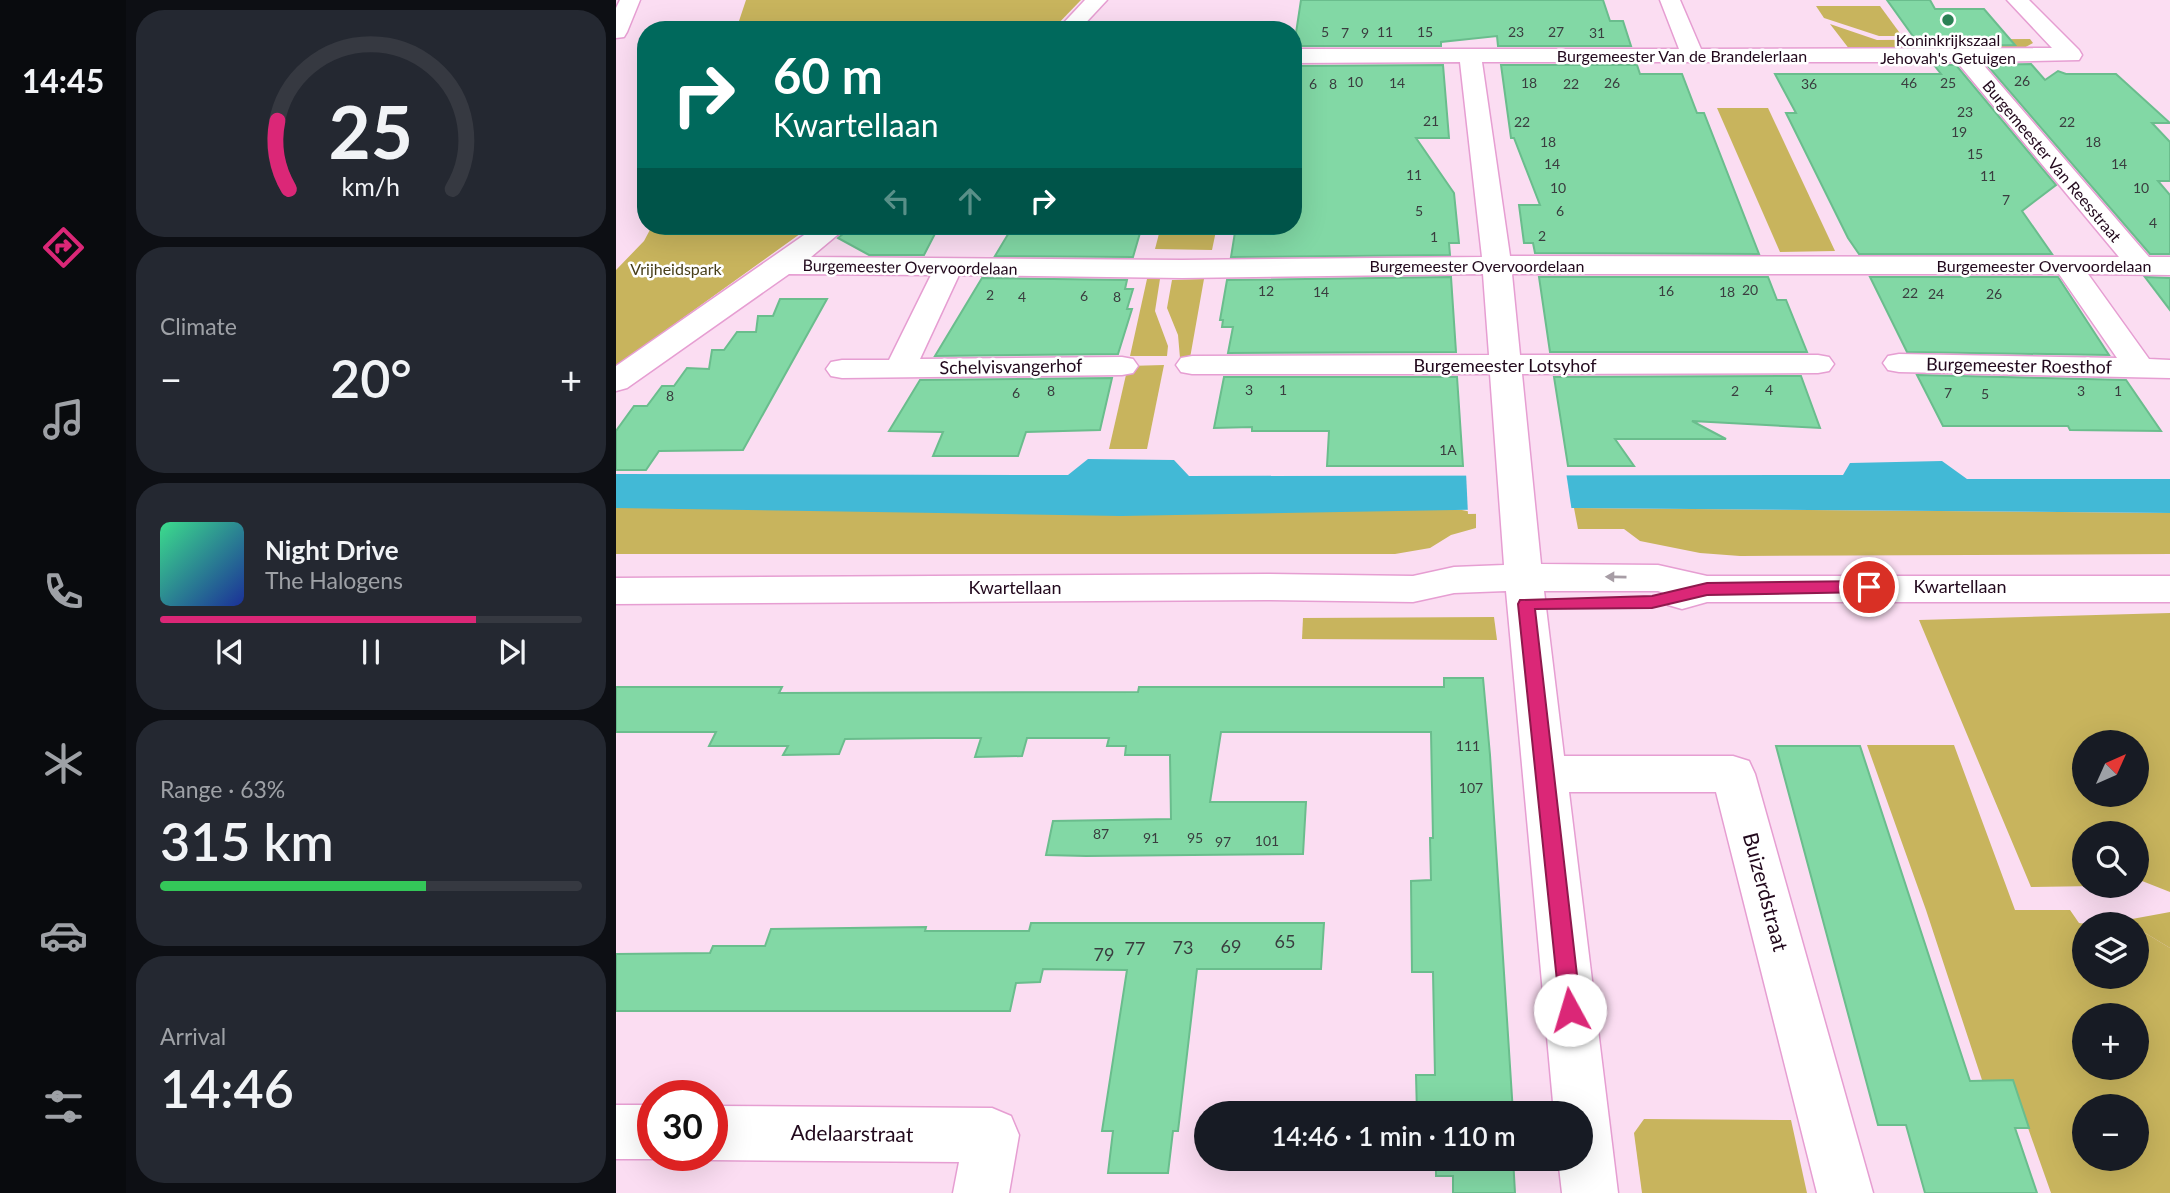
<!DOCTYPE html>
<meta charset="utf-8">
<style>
:root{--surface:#171b24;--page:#242831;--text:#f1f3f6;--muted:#9ea1a6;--line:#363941;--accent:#db2777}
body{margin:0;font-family:Lato,sans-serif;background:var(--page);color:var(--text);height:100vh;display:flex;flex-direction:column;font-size:26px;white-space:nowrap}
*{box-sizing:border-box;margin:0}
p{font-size:23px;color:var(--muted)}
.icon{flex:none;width:38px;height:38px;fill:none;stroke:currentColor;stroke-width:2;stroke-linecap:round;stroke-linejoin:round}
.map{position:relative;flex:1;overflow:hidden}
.side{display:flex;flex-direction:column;gap:10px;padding:10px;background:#0d0f14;width:490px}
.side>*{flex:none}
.banner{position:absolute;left:21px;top:21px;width:665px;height:214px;border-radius:28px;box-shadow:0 7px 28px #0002;background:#00695c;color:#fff;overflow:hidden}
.needle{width:46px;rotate:45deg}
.fabs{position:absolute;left:1456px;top:730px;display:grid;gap:14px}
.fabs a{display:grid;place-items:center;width:77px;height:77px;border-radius:50%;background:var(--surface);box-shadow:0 7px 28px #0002;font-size:35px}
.speed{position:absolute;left:21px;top:1080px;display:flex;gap:14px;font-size:35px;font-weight:700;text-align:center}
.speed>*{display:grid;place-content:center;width:91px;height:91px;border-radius:50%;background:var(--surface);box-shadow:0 7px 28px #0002;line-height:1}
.speed .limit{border:10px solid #d22;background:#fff;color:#111}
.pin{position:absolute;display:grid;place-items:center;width:60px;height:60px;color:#fff;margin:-30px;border:4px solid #fff;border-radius:50%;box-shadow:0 2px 7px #0007}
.me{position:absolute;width:77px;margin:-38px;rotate:354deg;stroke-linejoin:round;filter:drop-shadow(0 0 5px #0008)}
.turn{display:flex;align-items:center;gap:24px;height:147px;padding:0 21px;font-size:32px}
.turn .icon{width:91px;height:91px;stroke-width:2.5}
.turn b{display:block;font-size:49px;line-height:60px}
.lanes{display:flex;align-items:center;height:66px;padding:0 21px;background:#0003;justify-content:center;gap:35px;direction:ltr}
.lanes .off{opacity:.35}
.big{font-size:52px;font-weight:600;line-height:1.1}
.side .tile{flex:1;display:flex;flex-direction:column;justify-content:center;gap:10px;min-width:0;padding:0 24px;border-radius:28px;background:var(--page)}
.side .dial{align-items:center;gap:0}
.dial svg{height:182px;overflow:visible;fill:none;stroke:var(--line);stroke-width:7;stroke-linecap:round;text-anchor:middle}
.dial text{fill:var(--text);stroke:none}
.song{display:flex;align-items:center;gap:21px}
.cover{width:84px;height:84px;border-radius:10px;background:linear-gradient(135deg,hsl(150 70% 55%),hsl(230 70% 35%))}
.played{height:7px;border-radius:4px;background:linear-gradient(90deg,var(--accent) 75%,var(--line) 75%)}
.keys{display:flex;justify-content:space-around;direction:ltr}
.heat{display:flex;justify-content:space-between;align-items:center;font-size:38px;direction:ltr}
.charge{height:10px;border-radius:5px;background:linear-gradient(90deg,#34c759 63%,var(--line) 0)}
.trip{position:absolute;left:578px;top:1101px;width:399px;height:70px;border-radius:35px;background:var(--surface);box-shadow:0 7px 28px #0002;font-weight:600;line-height:70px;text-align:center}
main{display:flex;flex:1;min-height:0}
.tab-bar{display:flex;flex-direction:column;width:126px;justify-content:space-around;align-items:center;background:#090b0e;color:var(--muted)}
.tab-bar .icon{width:49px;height:49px}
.tab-bar .selected{color:var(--accent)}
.tab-bar b{font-size:32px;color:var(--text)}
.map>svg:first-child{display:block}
.green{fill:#c8b45d;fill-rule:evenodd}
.forest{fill:#c6b25a}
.water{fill:#42b9d6}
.pier{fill:#fbddf2}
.building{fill:#82d8a5;stroke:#6abd8d;stroke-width:2}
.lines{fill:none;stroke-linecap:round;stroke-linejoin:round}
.minor-casing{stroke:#e69ed2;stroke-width:3}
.minor{fill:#fff;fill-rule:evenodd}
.oneway{fill:#a79da5}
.route{fill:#db2777;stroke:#8e194d;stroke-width:2}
.poi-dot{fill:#2b8255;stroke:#fff;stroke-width:2.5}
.labels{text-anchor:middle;stroke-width:5;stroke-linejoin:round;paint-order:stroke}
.number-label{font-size:14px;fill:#3a3d3f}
.far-poi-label{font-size:16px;fill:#22091d;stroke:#fff}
.far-street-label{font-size:16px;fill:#22091d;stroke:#fff}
.far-park-label{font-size:16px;fill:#483f19;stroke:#fff}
.street-label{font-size:18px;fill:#22091d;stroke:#fff}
.near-number-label{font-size:18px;fill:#3a3d3f}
.near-street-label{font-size:21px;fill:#22091d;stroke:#fff}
</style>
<main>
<nav class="tab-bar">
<b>14:45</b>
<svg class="icon selected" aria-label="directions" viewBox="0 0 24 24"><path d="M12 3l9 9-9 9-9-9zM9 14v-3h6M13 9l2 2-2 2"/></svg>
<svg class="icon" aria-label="music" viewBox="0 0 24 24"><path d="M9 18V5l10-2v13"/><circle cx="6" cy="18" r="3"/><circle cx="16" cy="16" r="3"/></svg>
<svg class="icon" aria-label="phone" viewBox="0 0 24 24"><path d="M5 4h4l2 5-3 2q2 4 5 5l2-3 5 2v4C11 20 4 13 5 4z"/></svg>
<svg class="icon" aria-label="climate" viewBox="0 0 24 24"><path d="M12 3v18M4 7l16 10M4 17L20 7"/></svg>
<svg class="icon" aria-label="car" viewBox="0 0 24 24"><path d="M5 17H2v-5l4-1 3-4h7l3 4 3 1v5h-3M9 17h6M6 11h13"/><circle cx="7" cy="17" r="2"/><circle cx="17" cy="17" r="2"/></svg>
<svg class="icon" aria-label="filters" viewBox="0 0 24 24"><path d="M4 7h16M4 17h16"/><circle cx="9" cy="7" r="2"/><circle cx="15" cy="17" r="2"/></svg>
</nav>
<section class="side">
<div class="tile dial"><svg viewBox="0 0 100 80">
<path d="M14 69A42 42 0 1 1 86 69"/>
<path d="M14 69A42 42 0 0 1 9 39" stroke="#db2777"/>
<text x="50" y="56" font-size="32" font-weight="700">25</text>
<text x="50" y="72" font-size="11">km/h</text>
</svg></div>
<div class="tile"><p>Climate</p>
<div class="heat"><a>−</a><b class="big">20°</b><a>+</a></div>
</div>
<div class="tile">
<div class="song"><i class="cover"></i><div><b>Night Drive</b><p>The Halogens</p></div></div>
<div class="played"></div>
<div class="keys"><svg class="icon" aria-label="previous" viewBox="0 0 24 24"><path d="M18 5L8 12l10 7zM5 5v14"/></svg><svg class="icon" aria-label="pause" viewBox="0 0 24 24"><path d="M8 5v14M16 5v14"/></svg><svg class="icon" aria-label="next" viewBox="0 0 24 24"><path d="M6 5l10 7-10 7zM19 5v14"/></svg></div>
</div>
<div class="tile"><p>Range · 63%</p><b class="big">315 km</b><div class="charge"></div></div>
<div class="tile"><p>Arrival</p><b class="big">14:46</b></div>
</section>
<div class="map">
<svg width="1554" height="1193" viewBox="0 0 1554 1193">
<rect width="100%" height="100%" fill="#fbddf2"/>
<g class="green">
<polygon points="130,0 465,0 436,30 120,30"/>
<polygon points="1200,6 1264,6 1286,36 1263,36 1208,18"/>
<polygon points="1214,24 1261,40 1414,39 1417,43 1406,49 1355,50 1351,46 1336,46 1338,50 1234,50"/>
<polygon points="1101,108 1152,108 1219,251 1164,252"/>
<polygon points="36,226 195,226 0,366 0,270 28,241"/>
<polygon points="545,226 601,226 596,250 539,249"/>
<polygon points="531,279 544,279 539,311 552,346 551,356 514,356"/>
<polygon points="588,279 574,358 564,358 562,335 551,308 556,280"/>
<polygon points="548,365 531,449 493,449 512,366"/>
<polygon points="0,508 846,510 860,513 860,528 835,535 814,548 779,554 0,554"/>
<polygon points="958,508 1554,513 1554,554 1124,556 1084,553 1024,541 1008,529 962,529"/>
<path d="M 1554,613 L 1554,892 L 1521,879 L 1521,833 L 1468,833 L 1468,886 L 1480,886 L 1415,887 L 1303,620 ZM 1468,742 L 1521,742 L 1521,794 L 1468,794 Z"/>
<polygon points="878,617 881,640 686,639 687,618"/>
<path d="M 1251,745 L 1338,745 L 1399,910 L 1454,910 L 1463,923 L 1470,924 L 1468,976 L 1521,976 L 1521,928 L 1554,948 L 1554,1193 L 1435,1193 L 1395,1080 L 1366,1080 L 1310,910 ZM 1468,1015 L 1521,1015 L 1521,1068 L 1468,1068 ZM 1468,1106 L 1521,1106 L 1521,1158 L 1468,1158 Z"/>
<polygon points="1028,1119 1175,1120 1191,1193 1026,1193 1018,1133"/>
</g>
<polygon class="forest" points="1554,912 1554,948 1521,928 1521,924 1517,924 1516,919"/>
<polygon class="water" points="472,459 558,460 573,476 1227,475 1234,463 1326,461 1351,479 1554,479 1554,513 958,508 505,516 0,508 0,474 452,475"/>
<polygon class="pier" points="850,472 950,472 956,512 852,514"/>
<g class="building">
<polygon points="685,0 987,0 994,21 1007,21 1015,46 882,46 881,36 825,42 825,46 678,46"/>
<polygon points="1271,0 1314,0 1319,9 1368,9 1399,45 1304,46"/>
<polygon points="1415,64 1429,80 1442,71 1450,74 1500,74 1554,123 1536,123 1554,142 1554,181 1542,181 1554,195 1554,254 1534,254 1371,65"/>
<polygon points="827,65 833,138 800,138 838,193 843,243 833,243 834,255 615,257 620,226 677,226 677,66"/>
<polygon points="885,65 1021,65 1024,74 1066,74 1081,113 1088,113 1143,254 919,253 917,243 908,243 903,205 924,205 898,138 895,138"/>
<polygon points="1318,65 1340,65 1440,185 1406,211 1436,254 1243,254 1232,238 1170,113 1180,113 1159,74 1325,74"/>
<polygon points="266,226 323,226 308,255 253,255 222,238 233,229 264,229"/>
<polygon points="397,226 526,226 517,257 379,256"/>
<polygon points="835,277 840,352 612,353 617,327 606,327 607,320 604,320 611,280"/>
<polygon points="923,277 1152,277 1161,300 1170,300 1191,352 934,352"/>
<polygon points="1254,277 1442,277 1493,355 1291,352"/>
<polygon points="1529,277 1554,278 1554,310"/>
<polygon points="366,278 511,280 509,289 517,289 511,309 516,309 502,354 319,356"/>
<polygon points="164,299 211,299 127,450 43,451 30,470 0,470 0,431 18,406 31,406 46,386 58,386 71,368 93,369 96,350 108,350 121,332 140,332 142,316 157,316"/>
<polygon points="1301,375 1510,380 1545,431 1454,430 1452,426 1327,426"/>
<polygon points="1185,376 1204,428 1076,421 1110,439 999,439 1018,466 952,466 938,377"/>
<polygon points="608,377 841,377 847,466 711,466 713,431 636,431 636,427 598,428"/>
<polygon points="496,378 484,430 410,432 402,456 317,456 327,432 273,431 304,380"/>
<polygon points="828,678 867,678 874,755 897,1113 801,1113 800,1075 819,1075 817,972 796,972 795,881 815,880 814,838 817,838 815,732 605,732 594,802 690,802 687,854 470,856 430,855 437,821 555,819 554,755 509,755 510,746 491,746 493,738 411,738 406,756 359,757 365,738 320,738 229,739 223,754 167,755 172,746 93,746 100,732 0,732 0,687 166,687 163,693 522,692 523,687 828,687"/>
<polygon points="1160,746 1244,746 1354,1081 1397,1080 1413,1128 1399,1128 1421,1193 1309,1193 1290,1125 1262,1125"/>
<polygon points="415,923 708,923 705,969 581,969 562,1131 557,1131 552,1173 492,1173 497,1131 486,1131 511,970 427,969 424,982 400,983 394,1011 0,1011 0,954 94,953 97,946 149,946 155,929 310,927 309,931 413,931"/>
<polygon points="820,1158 897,1158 899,1193 837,1193 837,1176 820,1176"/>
</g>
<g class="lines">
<defs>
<g id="minor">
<polygon points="4,0 24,0 11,32 8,37 0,38 0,8"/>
<polygon points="469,0 491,0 463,30 441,30"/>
<path d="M 1044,0 L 1064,0 L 1085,49 L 1436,48 L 1391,0 L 1413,0 L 1463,50 L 1466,55 L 1463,60 L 1365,62 L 1533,257 L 1554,257 L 1554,275 L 1472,274 L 1533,359 L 1554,360 L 1554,378 L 1283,372 L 1272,370 L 1267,363 L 1272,356 L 1283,354 L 1501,358 L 1443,274 L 896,274 L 904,355 L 1202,355 L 1213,357 L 1218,364 L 1213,371 L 1202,373 L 906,374 L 925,564 L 1042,565 L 1091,576 L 1554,576 L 1554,602 L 1091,602 L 1066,609 L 1052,605 L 1047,595 L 1048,593 L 1042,591 L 928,591 L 948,756 L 1117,756 L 1133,761 L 1139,774 L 1257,1193 L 1201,1193 L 1100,792 L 953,792 L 1002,1193 L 946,1193 L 942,1158 L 964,1158 L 964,1113 L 938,1113 L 890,591 L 838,593 L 797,602 L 651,600 L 0,604 L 0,578 L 651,574 L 797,576 L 838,567 L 888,565 L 874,374 L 576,374 L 565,372 L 560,365 L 565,358 L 576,356 L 873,355 L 867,274 L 566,278 L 343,275 L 304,359 L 506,357 L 517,359 L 522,366 L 517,373 L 506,375 L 226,378 L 215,376 L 210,369 L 215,362 L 226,360 L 273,360 L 315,275 L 173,274 L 11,388 L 0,391 L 0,366 L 201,226 L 232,226 L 195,257 L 566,260 L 866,257 L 844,62 L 677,63 L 677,49 L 1063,49 ZM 866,62 L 1341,62 L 1503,257 L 894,256 Z"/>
<polygon points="0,1105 37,1105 37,1155 48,1155 37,1159 0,1159"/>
<polygon points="96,1106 376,1108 395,1116 403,1135 393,1193 337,1193 343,1162 96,1160 83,1155 96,1155"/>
</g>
</defs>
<use href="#minor" class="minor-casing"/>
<use href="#minor" class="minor"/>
</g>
<defs><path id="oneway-solid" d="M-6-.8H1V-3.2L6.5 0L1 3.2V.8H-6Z" transform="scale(1.75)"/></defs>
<use class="oneway" href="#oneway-solid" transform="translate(1000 577) rotate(-179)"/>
<polygon class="route" points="1253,581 1261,587 1253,592 1091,595 1036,608 919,609 965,1010 962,1017 954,1020 947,1017 944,1010 902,604 904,600 1036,596 1091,583"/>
<circle class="poi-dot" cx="1332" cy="20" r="7"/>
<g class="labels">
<g class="number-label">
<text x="709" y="37">5</text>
<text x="769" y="37">11</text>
<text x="809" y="37">15</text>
<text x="900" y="37">23</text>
<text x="940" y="37">27</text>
<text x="729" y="38">7</text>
<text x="749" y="38">9</text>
<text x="981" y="38">31</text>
<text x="1406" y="86">26</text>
<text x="739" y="87">10</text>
<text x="781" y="88">14</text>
<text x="913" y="88">18</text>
<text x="996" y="88">26</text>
<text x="1293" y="88">46</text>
<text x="1332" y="88">25</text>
<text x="697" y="89">6</text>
<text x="717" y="89">8</text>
<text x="955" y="89">22</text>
<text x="1193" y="89">36</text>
<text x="1349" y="117">23</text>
<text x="815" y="126">21</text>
<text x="906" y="127">22</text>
<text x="1451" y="127">22</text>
<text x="1343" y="137">19</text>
<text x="932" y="147">18</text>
<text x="1477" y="147">18</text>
<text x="1359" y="159">15</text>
<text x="936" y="169">14</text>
<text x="1503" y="169">14</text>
<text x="798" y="180">11</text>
<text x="1372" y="181">11</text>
<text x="942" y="193">10</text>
<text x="1525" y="193">10</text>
<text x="1390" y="205">7</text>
<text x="803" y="216">5</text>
<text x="944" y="216">6</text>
<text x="1537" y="228">4</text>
<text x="926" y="241">2</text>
<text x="818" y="242">1</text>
<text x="1134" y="295">20</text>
<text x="650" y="296">12</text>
<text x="1050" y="296">16</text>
<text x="705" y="297">14</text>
<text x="1111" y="297">18</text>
<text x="1294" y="298">22</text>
<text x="1320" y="299">24</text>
<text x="1378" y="299">26</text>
<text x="374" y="300">2</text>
<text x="468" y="301">6</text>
<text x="406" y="302">4</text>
<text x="501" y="302">8</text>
<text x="633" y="395">3</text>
<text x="667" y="395">1</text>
<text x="1153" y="395">4</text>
<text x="435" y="396">8</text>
<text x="1119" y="396">2</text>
<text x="1465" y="396">3</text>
<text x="1502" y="396">1</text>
<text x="400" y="398">6</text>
<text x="1332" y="398">7</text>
<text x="1369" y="399">5</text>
<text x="54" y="401">8</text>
<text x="832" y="455">1A</text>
<text x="852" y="751">111</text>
<text x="855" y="793">107</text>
<text x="485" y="839">87</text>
<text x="535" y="843">91</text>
<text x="579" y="843">95</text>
<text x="651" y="846">101</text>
<text x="607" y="847">97</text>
</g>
<g class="far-poi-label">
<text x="1332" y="46">Koninkrijkszaal<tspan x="1332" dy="18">Jehovah's Getuigen</tspan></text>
</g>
<g class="far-street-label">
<text x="1066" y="62">Burgemeester Van de Brandelerlaan</text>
<text transform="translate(1436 161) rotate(50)" y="6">Burgemeester Van Reesstraat</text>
<text x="861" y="272">Burgemeester Overvoordelaan</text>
<text x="1428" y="272">Burgemeester Overvoordelaan</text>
<text transform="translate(294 267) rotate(1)" y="6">Burgemeester Overvoordelaan</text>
</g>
<g class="far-park-label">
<text x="60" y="275">Vrijheidspark</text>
</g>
<g class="street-label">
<text x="889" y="372">Burgemeester Lotsyhof</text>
<text transform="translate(1403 366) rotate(1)" y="6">Burgemeester Roesthof</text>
<text transform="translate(395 367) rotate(-1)" y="6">Schelvisvangerhof</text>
<text x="1344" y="593">Kwartellaan</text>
<text x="399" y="594">Kwartellaan</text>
</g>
<g class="near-number-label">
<text x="669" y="948">65</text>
<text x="615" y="953">69</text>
<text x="567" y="954">73</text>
<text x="519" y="955">77</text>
<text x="488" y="961">79</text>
</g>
<g class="near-street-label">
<text transform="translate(1149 892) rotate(75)" y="7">Buizerdstraat</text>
<text transform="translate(236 1134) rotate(1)" y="7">Adelaarstraat</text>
</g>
</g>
</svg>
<div class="fabs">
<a><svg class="needle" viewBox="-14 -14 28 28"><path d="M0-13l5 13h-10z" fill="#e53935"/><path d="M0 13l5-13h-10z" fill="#9ea1a6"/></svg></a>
<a><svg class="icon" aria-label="search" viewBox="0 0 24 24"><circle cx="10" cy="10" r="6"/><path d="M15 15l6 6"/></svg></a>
<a><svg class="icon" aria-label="layers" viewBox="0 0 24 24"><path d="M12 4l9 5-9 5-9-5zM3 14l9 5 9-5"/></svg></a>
<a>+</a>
<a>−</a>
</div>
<div class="speed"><div class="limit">30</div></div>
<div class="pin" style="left:1253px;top:587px;background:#d93025"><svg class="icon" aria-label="arrive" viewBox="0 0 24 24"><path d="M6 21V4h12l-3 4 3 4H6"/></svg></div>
<svg class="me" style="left:954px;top:1010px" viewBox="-20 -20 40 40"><circle r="19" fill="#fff"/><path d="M0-13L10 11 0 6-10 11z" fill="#db2777"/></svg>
<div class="trip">14:46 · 1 min · 110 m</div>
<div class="banner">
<div class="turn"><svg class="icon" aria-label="right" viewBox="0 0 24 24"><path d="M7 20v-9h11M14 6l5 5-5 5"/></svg><div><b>60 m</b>Kwartellaan</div></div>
<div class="lanes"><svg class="icon off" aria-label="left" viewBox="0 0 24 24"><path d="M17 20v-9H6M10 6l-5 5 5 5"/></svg><svg class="icon off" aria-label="ahead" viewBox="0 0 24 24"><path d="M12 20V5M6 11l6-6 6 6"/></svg><svg class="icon" aria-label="right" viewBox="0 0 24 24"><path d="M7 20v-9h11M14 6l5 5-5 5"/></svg></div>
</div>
</div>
</main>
